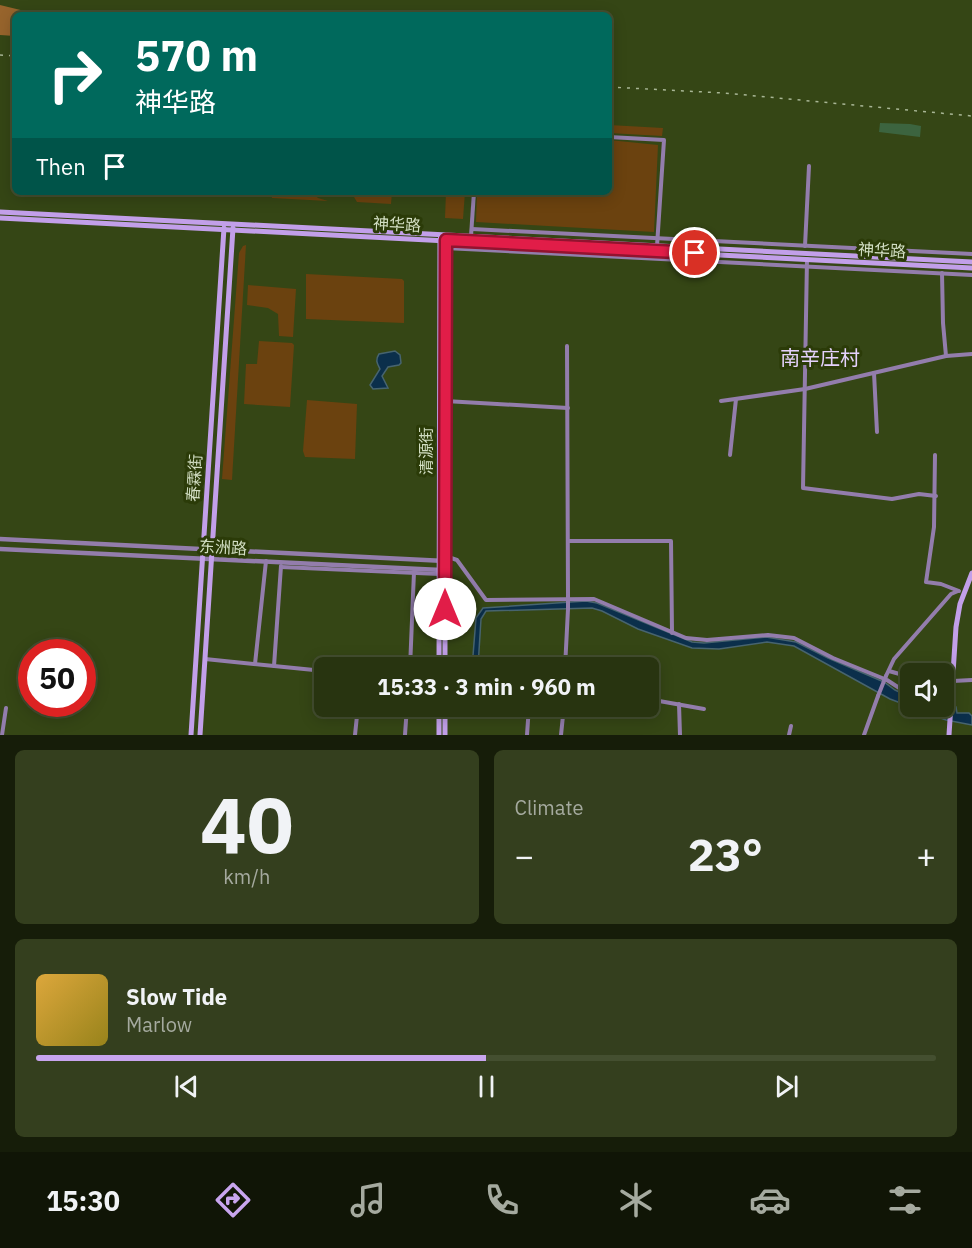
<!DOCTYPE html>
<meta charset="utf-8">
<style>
:root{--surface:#283410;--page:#343f1e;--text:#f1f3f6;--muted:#a5aa9f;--line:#444f30;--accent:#c8a5ee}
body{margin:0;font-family:"IBM Plex Sans","Noto Sans SC",sans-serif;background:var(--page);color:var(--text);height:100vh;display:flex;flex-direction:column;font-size:22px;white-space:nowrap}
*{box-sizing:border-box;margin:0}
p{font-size:20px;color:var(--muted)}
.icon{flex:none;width:33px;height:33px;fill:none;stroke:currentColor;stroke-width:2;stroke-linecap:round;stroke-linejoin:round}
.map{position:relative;height:735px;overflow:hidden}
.details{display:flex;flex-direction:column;gap:15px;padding:15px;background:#161d09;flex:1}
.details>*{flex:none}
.top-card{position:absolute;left:12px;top:12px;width:600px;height:183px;border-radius:9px;box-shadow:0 3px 15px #0003,0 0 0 2px var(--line);background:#00695c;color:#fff;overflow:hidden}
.tools{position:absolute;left:900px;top:663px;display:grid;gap:12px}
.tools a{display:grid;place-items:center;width:54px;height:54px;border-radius:9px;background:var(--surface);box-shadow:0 3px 15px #0003,0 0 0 2px var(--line);font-size:30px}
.speed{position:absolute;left:18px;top:639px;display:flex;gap:12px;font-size:30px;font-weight:700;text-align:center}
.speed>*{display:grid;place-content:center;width:78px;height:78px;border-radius:50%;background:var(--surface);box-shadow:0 3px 15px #0003,0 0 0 2px var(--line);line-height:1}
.speed .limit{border:9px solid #d22;background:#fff;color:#111}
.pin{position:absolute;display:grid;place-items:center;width:51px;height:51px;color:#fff;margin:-26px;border:3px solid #fff;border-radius:50%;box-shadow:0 2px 6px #0007}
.me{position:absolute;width:66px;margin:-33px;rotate:0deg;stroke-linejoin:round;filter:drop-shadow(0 0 4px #0008)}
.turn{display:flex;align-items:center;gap:21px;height:126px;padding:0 24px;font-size:27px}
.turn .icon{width:78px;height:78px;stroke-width:2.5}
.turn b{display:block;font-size:42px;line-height:51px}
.then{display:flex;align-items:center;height:57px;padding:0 24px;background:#0003;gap:12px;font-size:22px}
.big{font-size:45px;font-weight:700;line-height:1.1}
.details .tile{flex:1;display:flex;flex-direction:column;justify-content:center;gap:9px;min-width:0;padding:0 21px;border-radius:9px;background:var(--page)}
.details .dial{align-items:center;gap:0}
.dial b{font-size:78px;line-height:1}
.song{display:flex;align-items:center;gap:18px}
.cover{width:72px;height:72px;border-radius:9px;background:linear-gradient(135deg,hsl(40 70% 55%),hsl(50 70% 35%))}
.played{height:6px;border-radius:3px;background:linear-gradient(90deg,var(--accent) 50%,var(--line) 50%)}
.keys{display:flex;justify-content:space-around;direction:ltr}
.heat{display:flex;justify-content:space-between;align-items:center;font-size:33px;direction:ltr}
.details .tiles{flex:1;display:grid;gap:15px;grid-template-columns:1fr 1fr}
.tile:last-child{grid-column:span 2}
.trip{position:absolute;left:314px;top:657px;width:345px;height:60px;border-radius:9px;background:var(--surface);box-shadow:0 3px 15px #0003,0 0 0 2px var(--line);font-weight:700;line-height:60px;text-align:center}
.dock{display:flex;height:96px;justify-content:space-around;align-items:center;background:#101506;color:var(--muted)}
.dock .icon{width:42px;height:42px}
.dock .selected{color:var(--accent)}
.dock b{font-size:27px;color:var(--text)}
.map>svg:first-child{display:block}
.green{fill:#6b420f}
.forest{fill:#97642c}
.water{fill:#0b2f4b;stroke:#47646f;stroke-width:1.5}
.building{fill:#3c643f}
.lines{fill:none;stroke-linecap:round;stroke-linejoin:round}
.minor{stroke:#937dac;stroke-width:4}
.tertiary{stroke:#937dac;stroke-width:4.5}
.secondary{stroke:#c29fe9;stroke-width:5}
.rail{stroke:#a8b695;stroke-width:1.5;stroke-dasharray:3 6;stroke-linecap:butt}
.minor-bridge{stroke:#937dac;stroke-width:4}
.route-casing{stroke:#92132f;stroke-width:15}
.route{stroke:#e11d48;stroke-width:10}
.labels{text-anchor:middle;stroke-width:6;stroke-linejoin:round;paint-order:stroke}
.street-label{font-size:16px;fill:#d2dec3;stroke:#2b3b08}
.quarter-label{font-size:20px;fill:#e4d1fb;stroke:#2b3b08}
</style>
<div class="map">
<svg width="972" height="735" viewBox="0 0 972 735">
<rect width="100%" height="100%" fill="#354615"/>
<g class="green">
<polygon points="609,125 663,128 662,136 609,133"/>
<polygon points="609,140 658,145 654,232 476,222 477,192 609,192"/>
<polygon points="271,192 311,192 318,198 328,201 272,198"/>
<polygon points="351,192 392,192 391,204 357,202"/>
<polygon points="446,192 465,192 463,219 445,218"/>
<polygon points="246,245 232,480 222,479 239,253 243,246"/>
<polygon points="306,274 402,279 404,281 404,323 306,319"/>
<polygon points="248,285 296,289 293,337 279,336 278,314 268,308 247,305"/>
<polygon points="259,341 292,343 294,345 290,407 244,404 246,364 257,364"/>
<polygon points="307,400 357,404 355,459 305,457 303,451"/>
</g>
<polygon class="forest" points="0,5 37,14 41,15 15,15 15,36 0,35"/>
<g class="water">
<path d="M 395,351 L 400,355 L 401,363 L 399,365 L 388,367 L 382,376 L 388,388 L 373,389 L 370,385 L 380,369 C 377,363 375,360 379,354 Z"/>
<polygon points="586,601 597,603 692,642 704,643 766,637 796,642 828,658 884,682 895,690 910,697 910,706 956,707 957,713 969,713 972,716 972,725 946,720 890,699 794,646 767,642 719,649 692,648 638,629 602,611 592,608 486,611 481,619 478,667 472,668 476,618 483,608"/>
</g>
<polygon class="building" points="880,123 910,124 921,126 920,137 879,132"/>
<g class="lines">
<g class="minor">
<polyline points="609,137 664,140 657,246"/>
<polyline points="472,229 972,254"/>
<polyline points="471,236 474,192"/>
<polyline points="805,246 809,166"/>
<polyline points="445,248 972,275"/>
<polyline points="807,259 803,488 892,499 919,494 936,496"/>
<polyline points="942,273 943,323 946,356"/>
<polyline points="567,346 568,595"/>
<polyline points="874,373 877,432"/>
<polyline points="445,401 568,408"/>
<polyline points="721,401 805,389 946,356 972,354"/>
<polyline points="730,455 736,399"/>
<polyline points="935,455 934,527 926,582 941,584 959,591"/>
<polyline points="569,541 671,541 672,633"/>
<polyline points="445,556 457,560 486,600 594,599 686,638 707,640 768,635 794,638 833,658 887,680 910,695"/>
<polyline points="281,567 439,574"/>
<polyline points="205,659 324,671"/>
<polyline points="255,664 266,561"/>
<polyline points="274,666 281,566"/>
<polyline points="410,668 414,572"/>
<polyline points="565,668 568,609"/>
<polyline points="889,671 910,677"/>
<polyline points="886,676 894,659 951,594 958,591"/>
<polyline points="953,681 972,680"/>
<polyline points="648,699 704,709"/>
<polyline points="679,704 680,735"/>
<polyline points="2,735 6,708"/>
<polyline points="355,735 358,706"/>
<polyline points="405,735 407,706"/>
<polyline points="527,735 529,706"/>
<polyline points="561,735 564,706"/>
<polyline points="789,735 791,726"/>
<polyline points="864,735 878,696"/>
</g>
<g class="tertiary">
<polyline points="0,539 445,561"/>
<polyline points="0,549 441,570"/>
</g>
<g class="secondary">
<polyline points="0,212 972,262"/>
<polyline points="0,218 972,268"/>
<polyline points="439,668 440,239"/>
<polyline points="445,668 445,237"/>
<polyline points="191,735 224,228"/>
<polyline points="200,735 233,228"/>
<polyline points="439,735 439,706"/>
<polyline points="445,735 445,706"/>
<polyline points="949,735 956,627 960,604 972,573"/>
</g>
<g class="rail">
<polyline points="0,55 15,56"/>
<polyline points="609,87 724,93 972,116"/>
</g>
<g class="minor-bridge">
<polyline points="568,609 568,595"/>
<polyline points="878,696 886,676"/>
</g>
</g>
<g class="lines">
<defs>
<polyline id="route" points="445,609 446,240 695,253"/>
</defs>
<use href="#route" class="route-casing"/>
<use href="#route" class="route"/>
</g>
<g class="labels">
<g class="street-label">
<text transform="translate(397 224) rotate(3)" y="6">神华路</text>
<text transform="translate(882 250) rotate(3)" y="6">神华路</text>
<text transform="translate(426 451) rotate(-90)" y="6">清源街</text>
<text transform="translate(194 478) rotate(-86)" y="6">春霖街</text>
<text transform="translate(223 547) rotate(3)" y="6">东洲路</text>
</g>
<g class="quarter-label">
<text x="820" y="365">南辛庄村</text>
</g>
</g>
</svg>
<div class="tools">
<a><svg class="icon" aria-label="sound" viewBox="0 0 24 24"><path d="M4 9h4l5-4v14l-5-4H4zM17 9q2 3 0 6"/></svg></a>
</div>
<div class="speed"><div class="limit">50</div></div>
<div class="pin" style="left:695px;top:253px;background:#d93025"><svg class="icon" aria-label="arrive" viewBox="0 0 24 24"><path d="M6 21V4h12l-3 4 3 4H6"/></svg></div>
<svg class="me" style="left:445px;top:609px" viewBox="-20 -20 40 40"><circle r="19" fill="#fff"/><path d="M0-13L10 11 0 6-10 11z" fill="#e11d48"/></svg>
<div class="trip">15:33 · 3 min · 960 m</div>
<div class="top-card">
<div class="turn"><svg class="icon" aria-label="right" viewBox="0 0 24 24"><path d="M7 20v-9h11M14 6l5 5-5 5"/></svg><div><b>570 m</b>神华路</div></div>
<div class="then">Then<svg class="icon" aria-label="arrive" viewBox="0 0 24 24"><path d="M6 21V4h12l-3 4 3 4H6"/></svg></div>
</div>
</div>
<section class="details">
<div class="tiles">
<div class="tile dial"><b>40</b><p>km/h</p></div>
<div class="tile"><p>Climate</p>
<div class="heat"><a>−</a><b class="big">23°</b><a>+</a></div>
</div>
<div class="tile">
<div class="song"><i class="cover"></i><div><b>Slow Tide</b><p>Marlow</p></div></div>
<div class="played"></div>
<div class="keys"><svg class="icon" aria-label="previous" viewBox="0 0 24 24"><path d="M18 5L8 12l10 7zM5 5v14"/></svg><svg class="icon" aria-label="pause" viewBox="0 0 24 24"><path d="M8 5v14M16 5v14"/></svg><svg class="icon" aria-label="next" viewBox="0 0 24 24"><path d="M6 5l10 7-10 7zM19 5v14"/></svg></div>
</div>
</div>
</section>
<nav class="dock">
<b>15:30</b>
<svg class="icon selected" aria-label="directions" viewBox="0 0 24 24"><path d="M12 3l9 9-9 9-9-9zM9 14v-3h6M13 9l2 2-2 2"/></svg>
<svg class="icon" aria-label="music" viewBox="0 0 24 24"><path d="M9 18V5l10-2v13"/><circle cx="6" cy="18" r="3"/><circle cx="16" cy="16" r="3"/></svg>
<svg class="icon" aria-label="phone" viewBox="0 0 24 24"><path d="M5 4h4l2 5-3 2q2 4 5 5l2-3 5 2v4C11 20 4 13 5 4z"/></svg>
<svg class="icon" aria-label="climate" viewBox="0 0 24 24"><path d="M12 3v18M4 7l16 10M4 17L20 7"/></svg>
<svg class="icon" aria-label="car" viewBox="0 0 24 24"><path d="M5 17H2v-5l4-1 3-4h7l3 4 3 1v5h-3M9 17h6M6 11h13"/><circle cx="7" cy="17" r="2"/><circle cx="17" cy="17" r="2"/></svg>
<svg class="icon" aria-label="filters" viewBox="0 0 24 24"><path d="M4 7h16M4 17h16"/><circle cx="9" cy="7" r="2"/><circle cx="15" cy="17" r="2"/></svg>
</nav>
